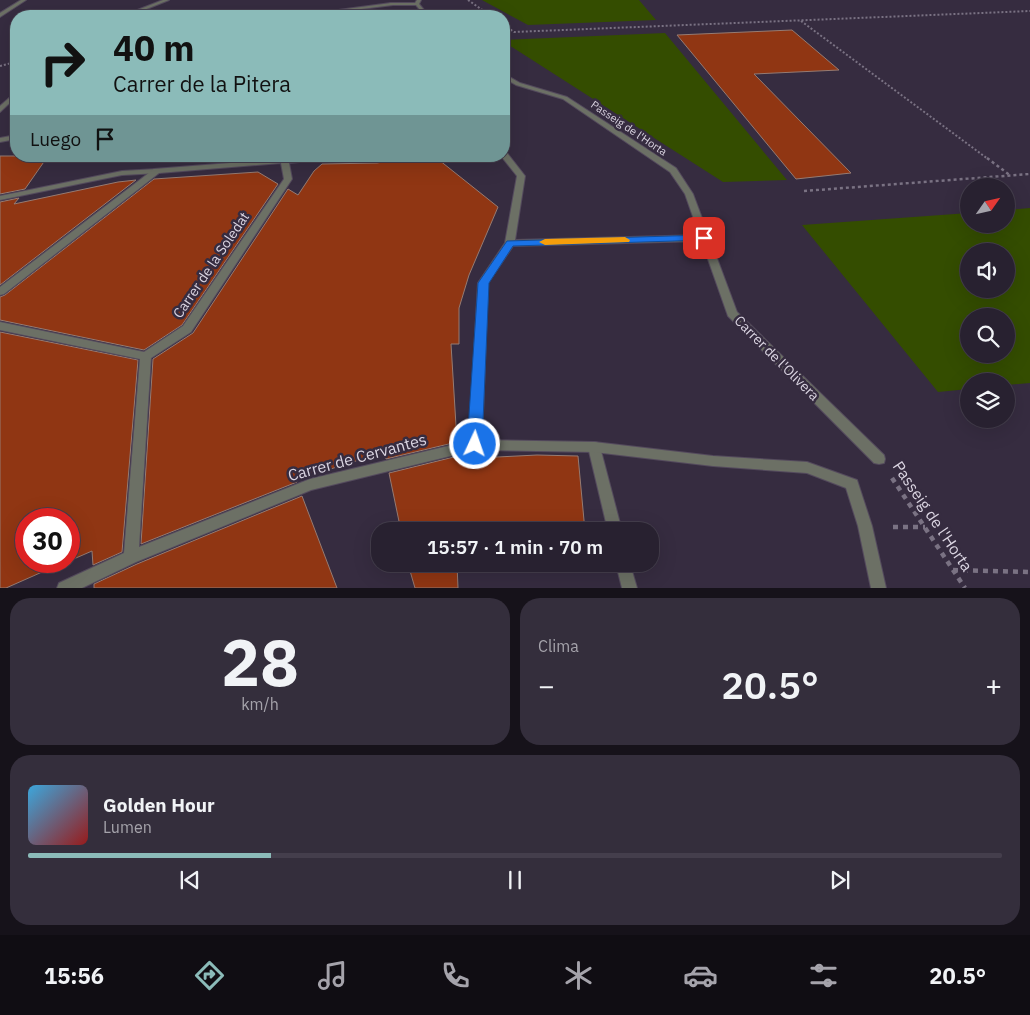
<!DOCTYPE html>
<html lang="es">
<meta charset="utf-8">
<style>
:root{--surface:#282130;--page:#342e3c;--text:#f1f3f6;--muted:#a5a3ab;--line:#443e4c;--accent:#8bbbb9}
body{margin:0;font-family:"IBM Plex Sans",sans-serif;background:var(--page);color:var(--text);height:100vh;display:flex;flex-direction:column;font-size:19px;white-space:nowrap}
*{box-sizing:border-box;margin:0}
p{font-size:16px;color:var(--muted)}
.icon{flex:none;width:28px;height:28px;fill:none;stroke:currentColor;stroke-width:2;stroke-linecap:round;stroke-linejoin:round}
.map{position:relative;height:588px;overflow:hidden}
.sheet{display:flex;flex-direction:column;gap:10px;padding:10px;background:#16121a;flex:1}
.sheet>*{flex:none}
.hud{position:absolute;left:10px;top:10px;width:500px;height:152px;border-radius:20px;box-shadow:0 5px 20px #0002,0 0 0 1px var(--line);background:#8bbbb9;color:#111;overflow:hidden}
.needle{width:32px;rotate:56deg}
.fabs{position:absolute;left:960px;top:178px;display:grid;gap:10px}
.fabs a{display:grid;place-items:center;width:55px;height:55px;border-radius:50%;background:var(--surface);box-shadow:0 5px 20px #0002,0 0 0 1px var(--line);font-size:25px}
.speed{position:absolute;left:15px;top:508px;display:flex;gap:10px;font-size:25px;font-weight:700;text-align:center}
.speed>*{display:grid;place-content:center;width:65px;height:65px;border-radius:50%;background:var(--surface);box-shadow:0 5px 20px #0002,0 0 0 1px var(--line);line-height:1}
.speed .limit{border:8px solid #d22;background:#fff;color:#111}
.pin{position:absolute;display:grid;place-items:center;width:42px;height:42px;color:#fff;margin:-21px;border-radius:10px;box-shadow:0 2px 8px #0006}
.me{position:absolute;width:55px;margin:-28px;rotate:3deg;stroke-linejoin:round;filter:drop-shadow(0 0 4px #0008)}
.turn{display:flex;align-items:center;gap:18px;height:105px;padding:0 20px;font-size:22px}
.turn .icon{width:65px;height:65px;stroke-width:2.5}
.turn b{display:block;font-size:35px;line-height:42px}
.then{display:flex;align-items:center;height:48px;padding:0 20px;background:#0003;gap:10px;font-size:19px}
.big{font-size:38px;font-weight:600;line-height:1.1}
.sheet .card{flex:1;display:flex;flex-direction:column;justify-content:center;gap:8px;min-width:0;padding:0 18px;border-radius:20px;background:var(--page)}
.sheet .dial{align-items:center;gap:0}
.dial b{font-size:65px;line-height:1}
.song{display:flex;align-items:center;gap:15px}
.cover{width:60px;height:60px;border-radius:8px;background:linear-gradient(135deg,hsl(200 70% 55%),hsl(0 70% 35%))}
.played{height:5px;border-radius:2px;background:linear-gradient(90deg,var(--accent) 25%,var(--line) 25%)}
.keys{display:flex;justify-content:space-around;direction:ltr}
.heat{display:flex;justify-content:space-between;align-items:center;font-size:28px;direction:ltr}
.sheet .tiles{flex:1;display:grid;gap:10px;grid-template-columns:1fr 1fr}
.card:last-child{grid-column:span 2}
.trip{position:absolute;left:371px;top:522px;width:288px;height:50px;border-radius:20px;background:var(--surface);box-shadow:0 5px 20px #0002,0 0 0 1px var(--line);font-weight:600;line-height:50px;text-align:center}
.dock{display:flex;height:80px;justify-content:space-around;align-items:center;background:#100d13;color:var(--muted)}
.dock .icon{width:35px;height:35px}
.dock .active{color:var(--accent)}
.dock b{font-size:22px;color:var(--text)}
.map>svg:first-child{display:block}
.green{fill:#344d00;fill-rule:evenodd}
.building{fill:#903613;stroke:#967b72}
.lines{fill:none;stroke-linecap:round;stroke-linejoin:round}
.pedestrian-casing{stroke:#544a5d;stroke-width:2}
.minor-casing{stroke:#544a5d;stroke-width:2}
.tertiary-casing{stroke:#544a5d;stroke-width:2}
.path-far2{stroke:#7a7283;stroke-width:2;stroke-dasharray:2 2;stroke-linecap:butt}
.path-far1{stroke:#7a7283;stroke-width:2.5;stroke-dasharray:3 3;stroke-linecap:butt}
.path{stroke:#7a7283;stroke-width:4.5;stroke-dasharray:5 5;stroke-linecap:butt}
.pedestrian{fill:#6c7065;fill-rule:evenodd}
.minor{fill:#6c7065;fill-rule:evenodd}
.tertiary{fill:#6c7065;fill-rule:evenodd}
.route{fill:#1a73e8;stroke:#114b97}
.slow{fill:#f59e0b}
.labels{text-anchor:middle;stroke-width:5;stroke-linejoin:round;paint-order:stroke}
.far-street-label{font-size:11px;fill:#dad4e1;stroke:#362c40}
.street-label{font-size:14px;fill:#dad4e1;stroke:#362c40}
.near-street-label{font-size:16px;fill:#dad4e1;stroke:#362c40}
</style>
<div class="map">
<svg width="1030" height="588" viewBox="0 0 1030 588">
<rect width="100%" height="100%" fill="#362c40"/>
<g class="green">
<polygon points="482,0 639,0 656,20 528,25"/>
<polygon points="665,33 787,180 723,182 504,42 504,40"/>
<path d="M 1030,208 L 1030,383 L 1006,385 L 1006,381 L 969,381 L 969,389 L 938,392 L 802,225 L 969,213 L 969,224 L 1006,224 L 1006,210 ZM 969,251 L 1006,251 L 1006,289 L 969,289 ZM 969,316 L 1006,316 L 1006,354 L 969,354 Z"/>
</g>
<g class="building">
<polygon points="792,30 839,70 754,74 851,173 796,179 677,35"/>
<polygon points="0,156 48,156 25,189 0,194"/>
<polygon points="415,156 434,156 498,207 469,275 459,308 459,344 451,344 457,442 386,459 384,452 296,480 297,482 141,544 153,359 193,333 288,189 298,195 314,171 322,164 377,163"/>
<polygon points="258,172 278,184 182,325 144,350 0,320 0,297 5,295 154,179"/>
<polygon points="136,180 0,285 0,202 19,198 14,204 118,182"/>
<polygon points="0,332 138,360 122,552 93,565 92,551 69,561 69,519 26,519 26,561 67,561 6,588 0,588"/>
<polygon points="537,455 578,456 585,531 401,531 389,473 458,456 458,459"/>
<polygon points="302,496 337,588 94,588 94,584 137,564"/>
<polygon points="408,564 457,564 458,588 415,588"/>
</g>
<g class="lines">
<defs>
<g id="pedestrian">
<polygon points="417,0 421,0 419,4 429,16 425,16 416,5 391,5 389,4 391,3 415,3"/>
<polygon points="504,74 520,83 567,97 676,168 693,194 737,312 884,455 885,459 884,463 879,464 874,463 728,316 685,194 670,172 563,99 516,85 504,78"/>
<polygon points="157,169 160,169 160,173 122,175 0,200 0,196 122,171"/>
<polygon points="594,442 598,443 600,447 622,531 608,531 588,447 590,443"/>
<polygon points="616,564 630,564 637,588 622,588"/>
</g>
<g id="minor">
<polygon points="391,3 393,5 306,16 293,16"/>
<polygon points="126,14 140,16 123,16"/>
<polygon points="504,153 507,153 525,176 515,240 703,235 708,238 703,241 513,246 488,283 482,440 594,442 713,456 807,462 857,480 872,526 886,588 871,588 858,526 846,488 807,473 713,466 594,452 475,450 311,490 136,562 82,588 57,588 59,583 124,553 140,359 0,330 0,322 144,352 183,326 284,179 281,163 159,173 4,294 0,295 0,287 154,169 281,159 280,156 288,156 288,158 346,156 342,158 289,163 292,179 191,332 151,358 139,547 310,479 469,441 478,283 505,243 517,176 501,156 504,156"/>
</g>
<g id="tertiary">
<polygon points="21,0 26,0 0,17 0,13"/>
<polygon points="163,0 169,0 129,16 122,16"/>
<polygon points="16,92 16,97 0,112 0,106"/>
<polygon points="16,135 16,139 0,142 0,138"/>
</g>
</defs>
<use href="#pedestrian" class="pedestrian-casing"/>
<use href="#minor" class="minor-casing"/>
<use href="#tertiary" class="tertiary-casing"/>
<g class="path-far2">
<polyline points="468,0 491,16"/>
<polyline points="801,21 988,159"/>
<polyline points="504,25 514,32 1030,11"/>
<polyline points="0,66 16,62"/>
</g>
<g class="path-far1">
<polyline points="987,158 1011,176"/>
<polyline points="804,191 1030,174"/>
</g>
<g class="path">
<polyline points="892,478 965,588"/>
<polyline points="893,527 925,527"/>
<polyline points="953,570 1030,572"/>
</g>
<use href="#pedestrian" class="pedestrian"/>
<use href="#minor" class="minor"/>
<use href="#tertiary" class="tertiary"/>
</g>
<polygon class="route" points="704,235 709,238 707,240 513,246 489,283 482,444 480,449 475,450 470,449 467,444 478,283 507,241"/>
<polygon class="slow" points="625,237 630,240 629,242 545,245 539,242 545,239"/>
<g class="labels">
<g class="far-street-label">
<text transform="translate(629 128) rotate(34)" y="4">Passeig de l'Horta</text>
</g>
<g class="street-label">
<text transform="translate(211 265) rotate(-56)" y="5">Carrer de la Soledat</text>
<text transform="translate(777 358) rotate(45)" y="5">Carrer de l'Olivera</text>
</g>
<g class="near-street-label">
<text transform="translate(357 457) rotate(-15)" y="6">Carrer de Cervantes</text>
<text transform="translate(933 516) rotate(56)" y="6">Passeig de l'Horta</text>
</g>
</g>
</svg>
<div class="fabs">
<a><svg class="needle" viewBox="-14 -14 28 28"><path d="M0-13l5 13h-10z" fill="#e53935"/><path d="M0 13l5-13h-10z" fill="#a5a3ab"/></svg></a>
<a><svg class="icon" aria-label="sound" viewBox="0 0 24 24"><path d="M4 9h4l5-4v14l-5-4H4zM17 9q2 3 0 6"/></svg></a>
<a><svg class="icon" aria-label="search" viewBox="0 0 24 24"><circle cx="10" cy="10" r="6"/><path d="M15 15l6 6"/></svg></a>
<a><svg class="icon" aria-label="layers" viewBox="0 0 24 24"><path d="M12 4l9 5-9 5-9-5zM3 14l9 5 9-5"/></svg></a>
</div>
<div class="speed"><div class="limit">30</div></div>
<div class="pin" style="left:704px;top:238px;background:#d93025"><svg class="icon" aria-label="arrive" viewBox="0 0 24 24"><path d="M6 21V4h12l-3 4 3 4H6"/></svg></div>
<svg class="me" style="left:475px;top:444px" viewBox="-20 -20 40 40"><circle r="17" fill="#1a73e8" stroke="#fff" stroke-width="3"/><path d="M0-11L8 9 0 5-8 9z" fill="#fff"/></svg>
<div class="trip">15:57 · 1 min · 70 m</div>
<div class="hud">
<div class="turn"><svg class="icon" aria-label="right" viewBox="0 0 24 24"><path d="M7 20v-9h11M14 6l5 5-5 5"/></svg><div><b>40 m</b>Carrer de la Pitera</div></div>
<div class="then">Luego<svg class="icon" aria-label="arrive" viewBox="0 0 24 24"><path d="M6 21V4h12l-3 4 3 4H6"/></svg></div>
</div>
</div>
<section class="sheet">
<div class="tiles">
<div class="card dial"><b>28</b><p>km/h</p></div>
<div class="card"><p>Clima</p>
<div class="heat"><a>−</a><b class="big">20.5°</b><a>+</a></div>
</div>
<div class="card">
<div class="song"><i class="cover"></i><div><b>Golden Hour</b><p>Lumen</p></div></div>
<div class="played"></div>
<div class="keys"><svg class="icon" aria-label="previous" viewBox="0 0 24 24"><path d="M18 5L8 12l10 7zM5 5v14"/></svg><svg class="icon" aria-label="pause" viewBox="0 0 24 24"><path d="M8 5v14M16 5v14"/></svg><svg class="icon" aria-label="next" viewBox="0 0 24 24"><path d="M6 5l10 7-10 7zM19 5v14"/></svg></div>
</div>
</div>
</section>
<nav class="dock">
<b>15:56</b>
<svg class="icon active" aria-label="directions" viewBox="0 0 24 24"><path d="M12 3l9 9-9 9-9-9zM9 14v-3h6M13 9l2 2-2 2"/></svg>
<svg class="icon" aria-label="music" viewBox="0 0 24 24"><path d="M9 18V5l10-2v13"/><circle cx="6" cy="18" r="3"/><circle cx="16" cy="16" r="3"/></svg>
<svg class="icon" aria-label="phone" viewBox="0 0 24 24"><path d="M5 4h4l2 5-3 2q2 4 5 5l2-3 5 2v4C11 20 4 13 5 4z"/></svg>
<svg class="icon" aria-label="climate" viewBox="0 0 24 24"><path d="M12 3v18M4 7l16 10M4 17L20 7"/></svg>
<svg class="icon" aria-label="car" viewBox="0 0 24 24"><path d="M5 17H2v-5l4-1 3-4h7l3 4 3 1v5h-3M9 17h6M6 11h13"/><circle cx="7" cy="17" r="2"/><circle cx="17" cy="17" r="2"/></svg>
<svg class="icon" aria-label="filters" viewBox="0 0 24 24"><path d="M4 7h16M4 17h16"/><circle cx="9" cy="7" r="2"/><circle cx="15" cy="17" r="2"/></svg>
<b>20.5°</b>
</nav>
